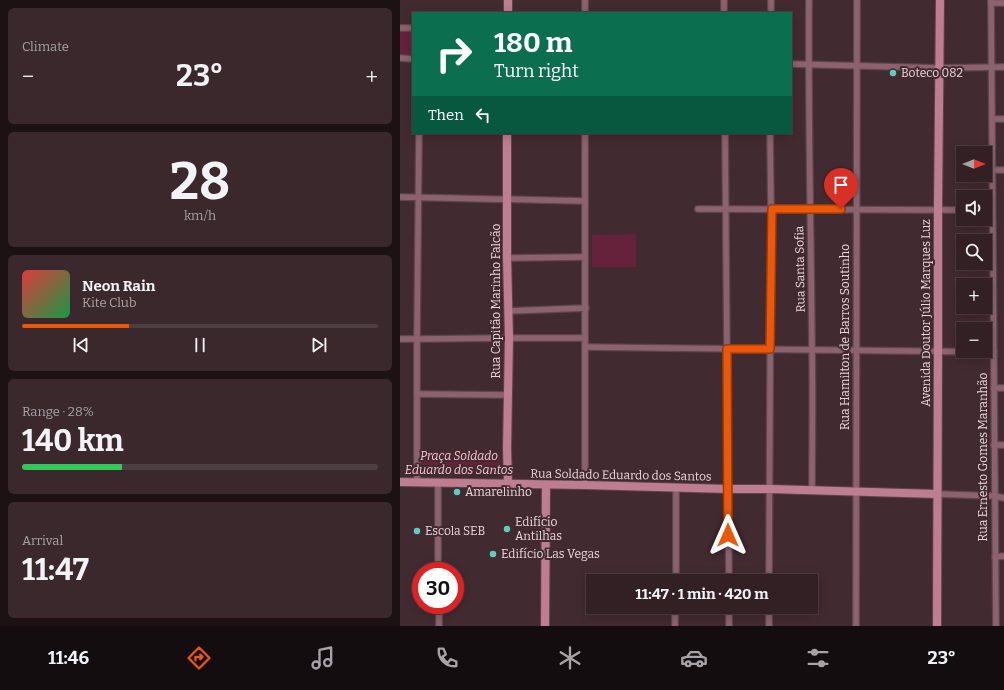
<!DOCTYPE html>
<meta charset="utf-8">
<style>
:root{--surface:#322025;--page:#3a282d;--text:#f1f3f6;--muted:#a8a3a7;--line:#4d3e42;--accent:#ea580c}
body{margin:0;font-family:Bitter,serif;background:var(--page);color:var(--text);height:100vh;display:flex;flex-direction:column;font-size:15px;white-space:nowrap}
*{box-sizing:border-box;margin:0}
p{font-size:13px;color:var(--muted)}
.icon{flex:none;width:22px;height:22px;fill:none;stroke:currentColor;stroke-width:2;stroke-linecap:round;stroke-linejoin:round}
.map{position:relative;flex:1;overflow:hidden}
.drawer{display:flex;flex-direction:column;gap:8px;padding:8px;background:#1c1214;width:400px}
.drawer>*{flex:none}
.guide{position:absolute;left:12px;top:12px;width:380px;height:122px;border-radius:0px;box-shadow:0 2px 10px #0003,0 0 0 1px var(--line);background:#0b6e4f;color:#fff;overflow:hidden}
.needle{width:26px;rotate:90deg}
.tools{position:absolute;left:556px;top:146px;display:grid;gap:8px}
.tools a{display:grid;place-items:center;width:36px;height:36px;border-radius:0px;background:var(--surface);box-shadow:0 2px 10px #0003,0 0 0 1px var(--line);font-size:20px}
.speed{position:absolute;left:12px;top:562px;display:flex;gap:8px;font-size:20px;font-weight:700;text-align:center}
.speed>*{display:grid;place-content:center;width:52px;height:52px;border-radius:50%;background:var(--surface);box-shadow:0 2px 10px #0003,0 0 0 1px var(--line);line-height:1}
.speed .limit{border:6px solid #d22;background:#fff;color:#111}
.pin{position:absolute;display:grid;place-items:center;width:34px;height:34px;color:#fff;margin:-41px -17px;border-radius:50% 50% 50% 0;rotate:-45deg;box-shadow:0 0 4px #0007}
.pin .icon{rotate:45deg}
.me{position:absolute;width:44px;margin:-22px;rotate:0deg;stroke-linejoin:round;filter:drop-shadow(0 0 3px #0008)}
.turn{display:flex;align-items:center;gap:14px;height:84px;padding:0 16px;font-size:18px}
.turn .icon{width:52px;height:52px;stroke-width:2.5}
.turn b{display:block;font-size:28px;line-height:34px}
.then{display:flex;align-items:center;height:38px;padding:0 16px;background:#0003;gap:8px;font-size:15px}
.big{font-size:30px;font-weight:700;line-height:1.1}
.drawer .widget{flex:1;display:flex;flex-direction:column;justify-content:center;gap:6px;min-width:0;padding:0 14px;border-radius:6px;background:var(--page)}
.drawer .dial{align-items:center;gap:0}
.dial b{font-size:52px;line-height:1}
.song{display:flex;align-items:center;gap:12px}
.cover{width:48px;height:48px;border-radius:6px;background:linear-gradient(135deg,hsl(0 70% 55%),hsl(140 70% 35%))}
.played{height:4px;border-radius:2px;background:linear-gradient(90deg,var(--accent) 30%,var(--line) 30%)}
.keys{display:flex;justify-content:space-around;direction:ltr}
.heat{display:flex;justify-content:space-between;align-items:center;font-size:22px;direction:ltr}
.charge{height:6px;border-radius:3px;background:linear-gradient(90deg,#34c759 28%,var(--line) 0)}
.trip{position:absolute;left:186px;top:574px;width:232px;height:40px;border-radius:0px;background:var(--surface);box-shadow:0 2px 10px #0003,0 0 0 1px var(--line);font-weight:700;line-height:40px;text-align:center}
.dock{display:flex;height:64px;justify-content:space-around;align-items:center;background:#140d0f;color:var(--muted)}
.dock .icon{width:28px;height:28px}
.dock .active{color:var(--accent)}
.dock b{font-size:18px;color:var(--text)}
main{display:flex;flex:1;min-height:0}
.map>svg:first-child{display:block}
.green{fill:#66213b}
.lines{fill:none;stroke-linecap:round;stroke-linejoin:round}
.street-casing{stroke:#5d464c;stroke-width:8}
.secondary-casing{stroke:#5d464c;stroke-width:10}
.street{stroke:#8c626e;stroke-width:5.5}
.secondary{stroke:#be7d90;stroke-width:8}
.route-casing{stroke:#983908;stroke-width:10}
.route{stroke:#ea580c;stroke-width:7}
.poi-dot{fill:#5ccebb;stroke:#422a31;stroke-width:1.5}
.labels{text-anchor:middle;stroke-width:4;stroke-linejoin:round;paint-order:stroke}
.poi-label{font-size:12px;fill:#e8d7db;stroke:#422a31;text-anchor:start}
.street-label{font-size:12px;fill:#e8d7db;stroke:#422a31}
.park-label{font-size:12px;font-style:italic;fill:#fac5d3;stroke:#422a31}
</style>
<main>
<section class="drawer">
<div class="widget"><p>Climate</p>
<div class="heat"><a>−</a><b class="big">23°</b><a>+</a></div>
</div>
<div class="widget dial"><b>28</b><p>km/h</p></div>
<div class="widget">
<div class="song"><i class="cover"></i><div><b>Neon Rain</b><p>Kite Club</p></div></div>
<div class="played"></div>
<div class="keys"><svg class="icon" aria-label="previous" viewBox="0 0 24 24"><path d="M18 5L8 12l10 7zM5 5v14"/></svg><svg class="icon" aria-label="pause" viewBox="0 0 24 24"><path d="M8 5v14M16 5v14"/></svg><svg class="icon" aria-label="next" viewBox="0 0 24 24"><path d="M6 5l10 7-10 7zM19 5v14"/></svg></div>
</div>
<div class="widget"><p>Range · 28%</p><b class="big">140 km</b><div class="charge"></div></div>
<div class="widget"><p>Arrival</p><b class="big">11:47</b></div>
</section>
<div class="map">
<svg width="604" height="626" viewBox="0 0 604 626">
<rect width="100%" height="100%" fill="#422a31"/>
<g class="green">
<polygon points="0,28 13,28 13,59 0,58"/>
<polygon points="236,234 236,267 192,267 192,235"/>
<polygon points="24,451 95,451 100,455 99,471 96,475 22,475 19,470 19,454"/>
</g>
<g class="lines">
<defs>
<g id="street">
<polyline points="324,0 324,13"/>
<path d="M 409,0 C 408,116 411,232 412,348 C 413,396 412,443 412,491"/>
<polyline points="591,0 596,626"/>
<polyline points="591,3 604,3"/>
<polyline points="185,13 185,0"/>
<polyline points="371,13 371,0"/>
<polyline points="0,28 13,28"/>
<polyline points="0,58 13,59"/>
<polyline points="391,64 539,68 604,67"/>
<polyline points="592,119 604,119"/>
<path d="M 185,133 C 185,250 185,368 185,485"/>
<polyline points="325,133 329,581"/>
<polyline points="592,170 604,170"/>
<polyline points="0,197 185,201"/>
<polyline points="298,209 563,210"/>
<polyline points="107,258 184,257"/>
<polyline points="108,311 186,308"/>
<polyline points="0,339 17,339 109,338 185,338"/>
<polyline points="186,347 594,352"/>
<polyline points="594,388 604,388"/>
<polyline points="17,394 108,395"/>
<polyline points="594,445 604,445"/>
<polyline points="17,482 17,339 19,133"/>
<polyline points="38,482 38,571"/>
<polyline points="537,494 595,496 604,498"/>
<polyline points="595,557 604,556"/>
<polyline points="276,581 276,487"/>
<polyline points="369,581 371,209 370,133"/>
<polyline points="39,605 39,626"/>
<polyline points="329,607 329,626"/>
<polyline points="275,626 275,607"/>
<polyline points="369,626 369,607"/>
<polyline points="456,626 457,0"/>
</g>
<g id="secondary">
<polyline points="108,0 108,13"/>
<polyline points="107,133 107,258 109,338 107,448 108,484"/>
<polyline points="0,482 185,485 328,489 370,489 537,494"/>
<polyline points="145,626 146,485"/>
<polyline points="537,626 538,351 538,210 540,0"/>
</g>
</defs>
<use href="#street" class="street-casing"/>
<use href="#secondary" class="secondary-casing"/>
<use href="#street" class="street"/>
<use href="#secondary" class="secondary"/>
</g>
<g class="lines">
<defs>
<polyline id="route" points="328,535 327,349 370,349 372,209 441,209"/>
</defs>
<use href="#route" class="route-casing"/>
<use href="#route" class="route"/>
</g>
<g class="poi-dot">
<circle cx="493" cy="73" r="4"/>
<circle cx="57" cy="492" r="4"/>
<circle cx="107" cy="529" r="4"/>
<circle cx="17" cy="531" r="4"/>
<circle cx="93" cy="554" r="4"/>
</g>
<g class="labels">
<g class="poi-label">
<text x="501" y="77">Boteco 082</text>
<text x="65" y="496">Amarelinho</text>
<text x="115" y="526">Edifício<tspan x="115" dy="14">Antilhas</tspan></text>
<text x="25" y="535">Escola SEB</text>
<text x="101" y="558">Edifício Las Vegas</text>
</g>
<g class="street-label">
<text transform="translate(400 269) rotate(-91)" y="4">Rua Santa Sofia</text>
<text transform="translate(96 301) rotate(-90)" y="4">Rua Capitão Marinho Falcão</text>
<text transform="translate(526 313) rotate(-90)" y="4">Avenida Doutor Júlio Marques Luz</text>
<text transform="translate(445 337) rotate(-90)" y="4">Rua Hamilton de Barros Soutinho</text>
<text transform="translate(583 457) rotate(-90)" y="4">Rua Ernesto Gomes Maranhão</text>
<text transform="translate(221 475) rotate(1)" y="4">Rua Soldado Eduardo dos Santos</text>
</g>
<g class="park-label">
<text x="59" y="460">Praça Soldado<tspan x="59" dy="14">Eduardo dos Santos</tspan></text>
</g>
</g>
</svg>
<div class="tools">
<a><svg class="needle" viewBox="-14 -14 28 28"><path d="M0-13l5 13h-10z" fill="#e53935"/><path d="M0 13l5-13h-10z" fill="#a8a3a7"/></svg></a>
<a><svg class="icon" aria-label="sound" viewBox="0 0 24 24"><path d="M4 9h4l5-4v14l-5-4H4zM17 9q2 3 0 6"/></svg></a>
<a><svg class="icon" aria-label="search" viewBox="0 0 24 24"><circle cx="10" cy="10" r="6"/><path d="M15 15l6 6"/></svg></a>
<a>+</a>
<a>−</a>
</div>
<div class="speed"><div class="limit">30</div></div>
<div class="pin" style="left:441px;top:209px;background:#d93025"><svg class="icon" aria-label="arrive" viewBox="0 0 24 24"><path d="M6 21V4h12l-3 4 3 4H6"/></svg></div>
<svg class="me" style="left:328px;top:535px" viewBox="-20 -20 40 40"><path d="M0-17L14 15 0 8-14 15z" fill="#ea580c" stroke="#fff" stroke-width="4"/></svg>
<div class="trip">11:47 · 1 min · 420 m</div>
<div class="guide">
<div class="turn"><svg class="icon" aria-label="right" viewBox="0 0 24 24"><path d="M7 20v-9h11M14 6l5 5-5 5"/></svg><div><b>180 m</b>Turn right</div></div>
<div class="then">Then<svg class="icon" aria-label="left" viewBox="0 0 24 24"><path d="M17 20v-9H6M10 6l-5 5 5 5"/></svg></div>
</div>
</div>
</main>
<nav class="dock">
<b>11:46</b>
<svg class="icon active" aria-label="directions" viewBox="0 0 24 24"><path d="M12 3l9 9-9 9-9-9zM9 14v-3h6M13 9l2 2-2 2"/></svg>
<svg class="icon" aria-label="music" viewBox="0 0 24 24"><path d="M9 18V5l10-2v13"/><circle cx="6" cy="18" r="3"/><circle cx="16" cy="16" r="3"/></svg>
<svg class="icon" aria-label="phone" viewBox="0 0 24 24"><path d="M5 4h4l2 5-3 2q2 4 5 5l2-3 5 2v4C11 20 4 13 5 4z"/></svg>
<svg class="icon" aria-label="climate" viewBox="0 0 24 24"><path d="M12 3v18M4 7l16 10M4 17L20 7"/></svg>
<svg class="icon" aria-label="car" viewBox="0 0 24 24"><path d="M5 17H2v-5l4-1 3-4h7l3 4 3 1v5h-3M9 17h6M6 11h13"/><circle cx="7" cy="17" r="2"/><circle cx="17" cy="17" r="2"/></svg>
<svg class="icon" aria-label="filters" viewBox="0 0 24 24"><path d="M4 7h16M4 17h16"/><circle cx="9" cy="7" r="2"/><circle cx="15" cy="17" r="2"/></svg>
<b>23°</b>
</nav>
